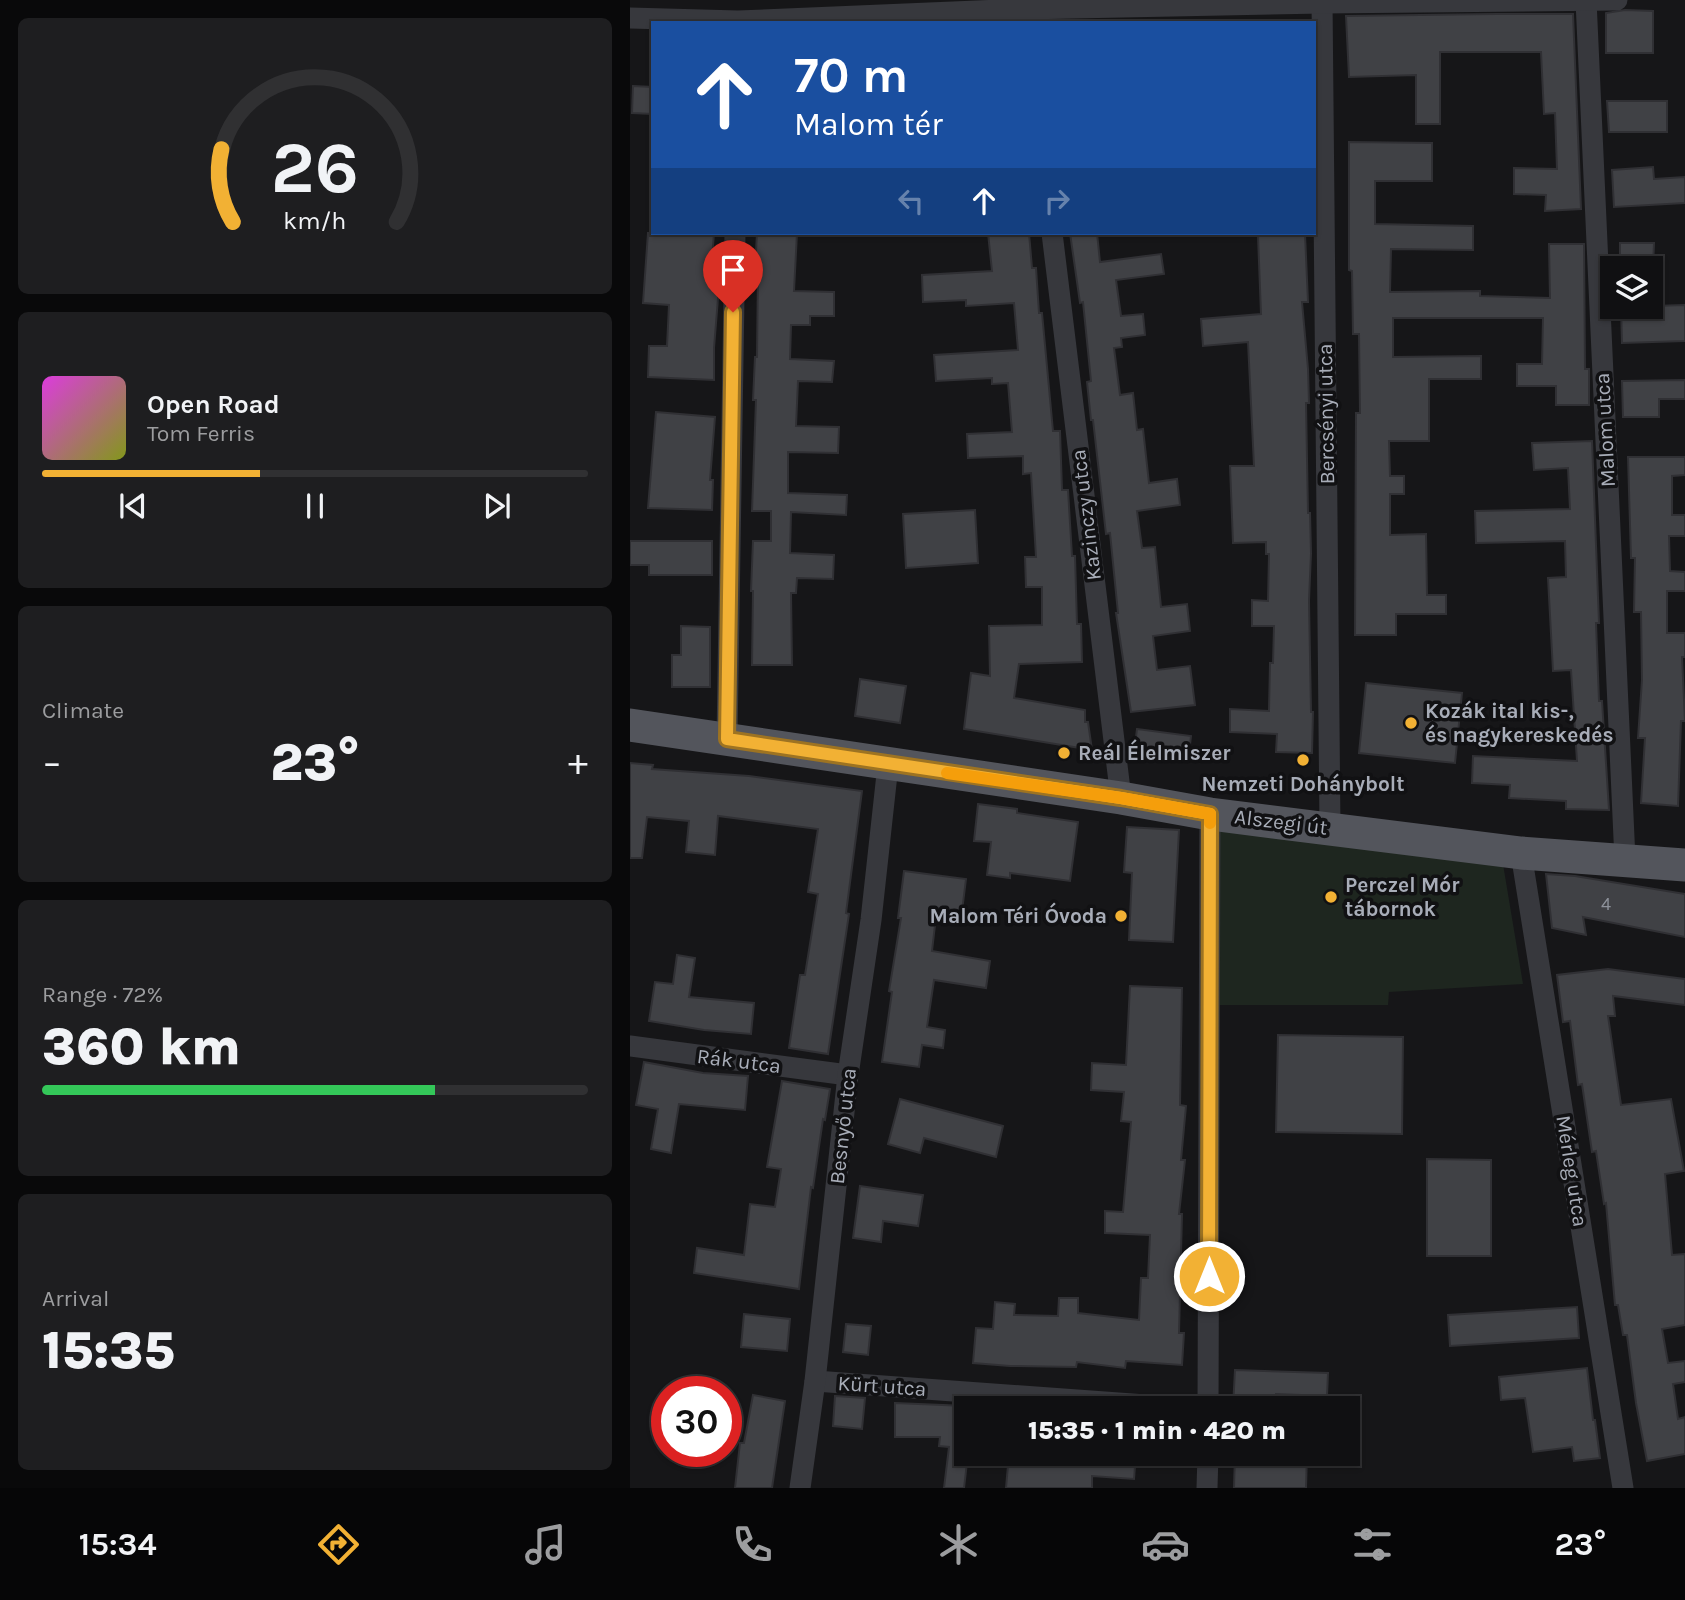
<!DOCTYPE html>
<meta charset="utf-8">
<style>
:root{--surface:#101012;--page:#1e1e20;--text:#f1f3f6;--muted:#9c9d9f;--line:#303032;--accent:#f2b134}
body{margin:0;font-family:Karla,sans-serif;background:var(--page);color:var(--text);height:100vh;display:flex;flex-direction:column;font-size:26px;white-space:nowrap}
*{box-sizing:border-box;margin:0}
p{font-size:23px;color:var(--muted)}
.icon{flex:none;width:38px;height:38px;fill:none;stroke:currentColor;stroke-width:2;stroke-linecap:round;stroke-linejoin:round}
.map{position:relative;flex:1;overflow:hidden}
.details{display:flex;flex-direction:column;gap:18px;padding:18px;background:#09090a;width:630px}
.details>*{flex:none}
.guide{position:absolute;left:21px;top:21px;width:665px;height:214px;border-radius:0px;box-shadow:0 2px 5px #0004,0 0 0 2px var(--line);background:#1a4fa0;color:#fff;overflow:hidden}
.fabs{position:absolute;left:970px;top:256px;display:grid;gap:14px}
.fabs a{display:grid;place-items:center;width:63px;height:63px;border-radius:0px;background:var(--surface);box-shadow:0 2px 5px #0004,0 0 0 2px var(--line);font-size:35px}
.speed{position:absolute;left:21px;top:1376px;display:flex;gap:14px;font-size:35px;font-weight:700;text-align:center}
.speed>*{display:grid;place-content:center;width:91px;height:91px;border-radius:50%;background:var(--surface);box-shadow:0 2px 5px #0004,0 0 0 2px var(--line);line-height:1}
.speed .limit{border:10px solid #d22;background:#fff;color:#111}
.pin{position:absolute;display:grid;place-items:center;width:60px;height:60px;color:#fff;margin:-72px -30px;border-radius:50% 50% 50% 0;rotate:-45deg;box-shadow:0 0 7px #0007}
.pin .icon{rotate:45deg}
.me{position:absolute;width:77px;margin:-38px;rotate:0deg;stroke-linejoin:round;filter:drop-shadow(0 0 5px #0008)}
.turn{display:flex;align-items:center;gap:24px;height:147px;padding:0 28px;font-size:32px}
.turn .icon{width:91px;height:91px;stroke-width:2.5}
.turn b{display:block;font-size:49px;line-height:60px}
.lanes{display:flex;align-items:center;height:66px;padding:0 28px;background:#0003;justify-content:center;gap:35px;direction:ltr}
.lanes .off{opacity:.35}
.big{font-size:52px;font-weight:800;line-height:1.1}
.details .tile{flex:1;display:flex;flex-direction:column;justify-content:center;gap:10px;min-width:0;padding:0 24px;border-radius:10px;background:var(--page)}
.details .dial{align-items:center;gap:0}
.dial svg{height:182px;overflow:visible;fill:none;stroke:var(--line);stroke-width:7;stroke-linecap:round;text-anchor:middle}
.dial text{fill:var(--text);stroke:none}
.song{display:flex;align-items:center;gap:21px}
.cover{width:84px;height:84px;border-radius:10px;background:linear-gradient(135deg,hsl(300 70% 55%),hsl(70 70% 35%))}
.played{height:7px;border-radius:4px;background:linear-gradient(90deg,var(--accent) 40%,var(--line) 40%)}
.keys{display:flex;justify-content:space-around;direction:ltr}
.heat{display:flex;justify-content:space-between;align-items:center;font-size:38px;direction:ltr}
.charge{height:10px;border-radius:5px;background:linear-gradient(90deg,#34c759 72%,var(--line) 0)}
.trip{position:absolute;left:324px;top:1396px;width:406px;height:70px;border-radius:0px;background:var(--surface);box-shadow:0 2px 5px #0004,0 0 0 2px var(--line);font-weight:800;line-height:70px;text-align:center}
.menu{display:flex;height:112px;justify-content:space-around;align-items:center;background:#060607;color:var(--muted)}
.menu .icon{width:49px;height:49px}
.menu .selected{color:var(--accent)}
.menu b{font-size:32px;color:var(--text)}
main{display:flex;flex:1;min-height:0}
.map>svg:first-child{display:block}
.green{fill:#1e261f}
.building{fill:#404145;stroke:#303034;stroke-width:2}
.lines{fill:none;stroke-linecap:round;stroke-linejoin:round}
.minor{stroke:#37383d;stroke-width:21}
.primary{stroke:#53555c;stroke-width:33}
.route-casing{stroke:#9d7322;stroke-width:18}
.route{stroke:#f2b134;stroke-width:12}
.slow{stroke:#f59e0b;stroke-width:12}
.poi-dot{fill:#f2b134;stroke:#111113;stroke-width:2.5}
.labels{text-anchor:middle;stroke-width:7;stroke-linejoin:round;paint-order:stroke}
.number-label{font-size:18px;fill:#8e929b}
.street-label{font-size:21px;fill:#a8adb8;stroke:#111113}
.poi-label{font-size:21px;font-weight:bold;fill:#a8adb8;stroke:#111113;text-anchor:start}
</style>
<main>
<section class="details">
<div class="tile dial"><svg viewBox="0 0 100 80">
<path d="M14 69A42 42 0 1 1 86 69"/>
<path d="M14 69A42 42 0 0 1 9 37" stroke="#f2b134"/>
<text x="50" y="56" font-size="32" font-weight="700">26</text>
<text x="50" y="72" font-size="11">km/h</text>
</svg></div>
<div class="tile">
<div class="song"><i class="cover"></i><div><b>Open Road</b><p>Tom Ferris</p></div></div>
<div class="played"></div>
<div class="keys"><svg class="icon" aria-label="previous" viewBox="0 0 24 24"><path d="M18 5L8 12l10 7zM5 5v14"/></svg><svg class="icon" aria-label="pause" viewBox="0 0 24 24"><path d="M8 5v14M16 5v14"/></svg><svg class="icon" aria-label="next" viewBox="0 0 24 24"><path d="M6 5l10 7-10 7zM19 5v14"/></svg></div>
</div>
<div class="tile"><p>Climate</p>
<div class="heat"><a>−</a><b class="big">23°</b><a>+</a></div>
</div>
<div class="tile"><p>Range · 72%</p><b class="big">360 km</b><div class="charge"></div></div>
<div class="tile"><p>Arrival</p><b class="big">15:35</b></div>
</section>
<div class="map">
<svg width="1055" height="1488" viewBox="0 0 1055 1488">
<rect width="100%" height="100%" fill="#161618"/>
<polygon class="green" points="587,829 872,858 893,984 759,992 758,1005 587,1005"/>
<g class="building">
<polygon points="995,10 1023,11 1023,53 976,53 976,13"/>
<polygon points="865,14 943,14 951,209 915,211 916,195 884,194 884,168 927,169 925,113 914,114 911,52 810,52 810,124 786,124 786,75 719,77 716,16"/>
<polygon points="3,86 23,87 23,114 2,113"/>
<polygon points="977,101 1037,101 1037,132 979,132"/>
<polygon points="719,142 802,143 802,181 745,181 745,224 843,226 843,250 761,249 760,292 850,291 850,296 920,298 919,244 954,244 955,369 959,369 959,405 926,405 926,386 887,386 887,364 912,364 913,318 763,318 763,357 851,356 851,379 799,379 799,441 759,441 760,476 774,476 774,494 760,494 760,535 796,534 797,595 816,595 816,614 766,614 766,635 725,635 726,413 730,413 729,334 723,334 722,271 719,270"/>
<polygon points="1023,167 1024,179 1055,177 1055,203 984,207 982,170"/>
<polygon points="18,233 84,233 80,285 89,286 84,348 84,380 18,377 19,346 37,346 39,305 13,303"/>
<polygon points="127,233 167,233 164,291 204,292 204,316 180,316 180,325 161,325 160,359 204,361 202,382 168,381 166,426 209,427 208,453 158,452 158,493 217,495 216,515 161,512 160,553 204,555 203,579 167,578 166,593 161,593 162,665 122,665 123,591 121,591 123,541 141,541 141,511 122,511 126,400 123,400 125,357 127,357 128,271 125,270"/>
<polygon points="358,233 399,233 402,268 406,268 409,313 412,313 423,431 430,431 432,490 438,490 442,556 445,556 447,624 451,624 452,662 389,664 384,698 455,710 455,722 458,722 462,750 334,729 341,673 360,676 359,626 412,625 412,587 396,587 395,557 406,557 401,473 393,474 393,456 338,458 337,434 382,432 378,383 362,384 362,378 306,381 304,355 388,350 384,303 336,306 336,300 293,302 292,275 362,271"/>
<polygon points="440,233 467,233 470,262 531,254 534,274 486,280 491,316 513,314 515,335 491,338 492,347 484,348 490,395 503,393 507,430 513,429 519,483 547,479 550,505 507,511 512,548 525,547 531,607 557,604 560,631 523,636 527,670 560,666 565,705 501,712 486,613 488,613 480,533 476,534 463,420 461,420 457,382 461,381 453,302 450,303"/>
<polygon points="675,234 678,302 672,302 678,369 679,403 676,403 678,513 680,513 681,553 679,601 681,712 683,712 682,753 646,752 647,734 600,732 600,709 639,711 640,663 643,663 644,626 622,626 622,600 638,601 639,554 636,554 636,542 603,543 600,466 624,466 618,342 573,346 571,319 631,314 628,236"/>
<polygon points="990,243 1024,243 1023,268 990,268"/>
<polygon points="1055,305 1055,341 992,343 991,307"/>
<polygon points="1055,380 1055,399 1029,399 1029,417 993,417 992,381"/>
<polygon points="26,412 85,417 80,480 83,480 82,510 18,508"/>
<polygon points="962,441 969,623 966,623 969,701 972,701 979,810 936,809 936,801 879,798 880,785 842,783 843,756 947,761 941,670 923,671 918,578 936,577 935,541 846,543 845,511 940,509 938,468 904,470 902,443"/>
<polygon points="998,457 1055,457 1055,475 1042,476 1042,515 1055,515 1055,536 1039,536 1040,571 1055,572 1055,591 1037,591 1037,633 1055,633 1055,657 1052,657 1055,721 1051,721 1048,806 1011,803 1015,738 1008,738 1012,680 1011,612 1004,612 1005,558 1001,558"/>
<polygon points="345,510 348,563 276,568 273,514"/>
<polygon points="0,541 82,541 82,575 19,575 19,565 0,565"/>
<polygon points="51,626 80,627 80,687 42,687 42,655 51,655"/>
<polygon points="230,679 276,686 270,723 225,716"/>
<polygon points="736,683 832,693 825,763 729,753"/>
<polygon points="507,729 561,736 558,761 504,753"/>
<polygon points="0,763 23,765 22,769 119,776 232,791 216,913 219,914 198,1054 159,1048 170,975 175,975 188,894 178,892 188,829 88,816 85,855 56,852 59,821 17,817 12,858 0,858"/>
<polygon points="348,804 387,809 387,813 448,822 440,881 380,873 380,878 357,875 361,842 344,841"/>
<polygon points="497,827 549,830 543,942 499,940 502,873 494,872"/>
<polygon points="274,871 336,879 332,911 307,908 302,951 360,961 356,988 304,980 297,1027 315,1030 313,1048 292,1045 289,1067 252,1062 262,992 259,991 271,918 268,918"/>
<polygon points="916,874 945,876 1055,894 1055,937 953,917 956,935 922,928"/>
<polygon points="47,955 65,958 59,997 124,1003 121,1034 74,1030 19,1021 25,982 43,984"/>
<polygon points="978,969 1055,979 1055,1005 983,996 985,1016 978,1016 991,1105 1041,1099 1054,1171 1035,1174 1042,1255 1055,1254 1055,1325 1032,1329 1038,1363 1055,1361 1055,1382 1043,1384 1048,1419 1055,1417 1055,1454 1017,1461 1006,1403 997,1335 993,1335 988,1305 985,1305 976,1203 974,1204 966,1151 962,1152 952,1084 948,1085 940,1021 933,1022 927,975"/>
<polygon points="500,986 552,988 550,1105 556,1106 551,1160 555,1160 549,1214 552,1214 549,1333 554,1333 552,1365 496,1361 495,1368 447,1362 446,1367 380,1366 343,1363 346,1328 363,1329 365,1302 385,1304 384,1315 428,1316 429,1298 448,1298 448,1313 509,1320 511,1278 518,1278 520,1235 475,1233 475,1211 493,1212 501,1122 491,1121 494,1092 461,1090 462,1063 496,1065"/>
<polygon points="648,1035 773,1037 772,1134 646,1132"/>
<polygon points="14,1062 73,1073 118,1076 115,1110 49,1104 41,1153 21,1149 28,1109 6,1105"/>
<polygon points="152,1081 200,1089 195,1120 193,1119 183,1188 181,1187 169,1289 64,1273 67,1248 114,1255 120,1204 145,1207 151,1169 137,1167"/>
<polygon points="270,1099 373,1126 366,1157 294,1138 290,1153 258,1144"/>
<polygon points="797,1159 861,1160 861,1256 797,1256"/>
<polygon points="230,1186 293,1195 288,1226 253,1221 251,1242 223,1238"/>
<polygon points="947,1307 949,1338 820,1346 818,1315"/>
<polygon points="114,1314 160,1319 157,1351 111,1347"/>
<polygon points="216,1324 241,1326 238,1355 213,1352"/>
<polygon points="957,1368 963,1420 965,1420 970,1458 944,1461 942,1447 903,1452 895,1398 871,1400 869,1377"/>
<polygon points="605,1370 698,1373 697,1396 646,1394 645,1409 603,1407"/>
<polygon points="123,1395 155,1401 142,1488 105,1488 110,1443 114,1443"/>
<polygon points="205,1396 235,1398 232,1429 203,1426"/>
<polygon points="265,1403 336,1406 336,1454 338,1454 334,1488 314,1488 319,1447 309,1446 310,1437 265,1437"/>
<polygon points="379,1454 506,1454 504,1479 462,1476 462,1488 376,1488"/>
<polygon points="605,1454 677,1454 676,1488 604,1488"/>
</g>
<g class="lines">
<g class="minor">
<polyline points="692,0 700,828"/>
<polyline points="956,0 995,860"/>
<polyline points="0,18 108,21 394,9 692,3 987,0"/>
<polyline points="422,233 491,798"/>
<polyline points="97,739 105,233"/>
<polyline points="891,853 993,1488"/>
<polyline points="0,1046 218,1075"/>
<polyline points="185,1381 571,1409"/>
<polyline points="578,1409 580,814"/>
<polyline points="170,1488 185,1381 218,1075 241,920 258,765"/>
<polyline points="577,1488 578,1454"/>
</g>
<polyline class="primary" points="0,725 491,798 580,814 891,853 1055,865"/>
</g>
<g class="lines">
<defs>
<polyline id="route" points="103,312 97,739 491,798 580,814 579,1276"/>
</defs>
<use href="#route" class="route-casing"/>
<use href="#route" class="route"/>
<polyline class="slow" points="317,773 491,798 580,814 580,823"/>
</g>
<g class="poi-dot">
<circle cx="781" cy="723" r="7"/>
<circle cx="434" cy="753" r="7"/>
<circle cx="673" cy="760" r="7"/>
<circle cx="701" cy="897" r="7"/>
<circle cx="491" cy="916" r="7"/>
</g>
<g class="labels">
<g class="number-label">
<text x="976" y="910">4</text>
</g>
<g class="street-label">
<text transform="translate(696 414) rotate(-91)" y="7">Bercsényi utca</text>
<text transform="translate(975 430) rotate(-93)" y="7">Malom utca</text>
<text transform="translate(456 515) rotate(-97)" y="7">Kazinczy utca</text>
<text transform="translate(651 822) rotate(7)" y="7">Alszegi út</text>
<text transform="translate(109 1061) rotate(7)" y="7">Rák utca</text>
<text transform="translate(213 1126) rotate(-84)" y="7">Besnyő utca</text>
<text transform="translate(942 1171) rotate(81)" y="7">Mérleg utca</text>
<text transform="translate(252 1386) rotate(4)" y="7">Kürt utca</text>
</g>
<g class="poi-label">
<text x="795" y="718">Kozák ital kis-,<tspan x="795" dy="24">és nagykereskedés</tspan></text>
<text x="448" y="760">Reál Élelmiszer</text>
<text x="673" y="791" text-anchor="middle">Nemzeti Dohánybolt</text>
<text x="715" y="892">Perczel Mór<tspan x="715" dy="24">tábornok</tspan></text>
<text x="477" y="923" text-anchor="end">Malom Téri Óvoda</text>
</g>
</g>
</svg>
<div class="fabs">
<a><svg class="icon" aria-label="layers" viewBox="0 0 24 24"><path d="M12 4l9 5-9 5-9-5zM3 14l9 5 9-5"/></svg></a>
</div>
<div class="speed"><div class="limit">30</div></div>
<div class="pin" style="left:103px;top:312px;background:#d93025"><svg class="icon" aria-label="arrive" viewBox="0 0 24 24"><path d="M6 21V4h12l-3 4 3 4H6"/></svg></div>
<svg class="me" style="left:579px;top:1276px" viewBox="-20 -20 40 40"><circle r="17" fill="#f2b134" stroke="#fff" stroke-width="3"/><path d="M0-11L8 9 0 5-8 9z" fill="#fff"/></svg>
<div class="trip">15:35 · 1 min · 420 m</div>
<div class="guide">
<div class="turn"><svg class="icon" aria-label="ahead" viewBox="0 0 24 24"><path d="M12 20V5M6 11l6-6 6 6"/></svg><div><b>70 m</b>Malom tér</div></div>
<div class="lanes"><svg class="icon off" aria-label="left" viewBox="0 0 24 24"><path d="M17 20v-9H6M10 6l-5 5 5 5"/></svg><svg class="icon" aria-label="ahead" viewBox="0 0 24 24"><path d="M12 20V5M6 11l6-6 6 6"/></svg><svg class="icon off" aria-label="right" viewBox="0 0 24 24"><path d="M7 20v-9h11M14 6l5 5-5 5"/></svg></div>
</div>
</div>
</main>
<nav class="menu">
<b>15:34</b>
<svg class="icon selected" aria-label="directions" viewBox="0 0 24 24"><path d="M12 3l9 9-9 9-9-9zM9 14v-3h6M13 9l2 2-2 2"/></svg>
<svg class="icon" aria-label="music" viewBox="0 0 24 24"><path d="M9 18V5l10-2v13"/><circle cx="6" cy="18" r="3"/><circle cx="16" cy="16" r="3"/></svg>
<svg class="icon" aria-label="phone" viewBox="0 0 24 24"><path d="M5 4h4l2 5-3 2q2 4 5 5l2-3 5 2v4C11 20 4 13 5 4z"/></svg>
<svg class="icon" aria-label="climate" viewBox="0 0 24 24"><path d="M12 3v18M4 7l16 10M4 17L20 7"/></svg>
<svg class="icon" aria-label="car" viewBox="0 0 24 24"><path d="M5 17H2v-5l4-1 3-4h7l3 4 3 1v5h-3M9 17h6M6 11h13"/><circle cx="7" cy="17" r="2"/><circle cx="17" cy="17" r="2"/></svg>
<svg class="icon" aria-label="filters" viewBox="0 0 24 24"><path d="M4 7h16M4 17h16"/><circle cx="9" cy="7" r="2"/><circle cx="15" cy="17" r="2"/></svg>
<b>23°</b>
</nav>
